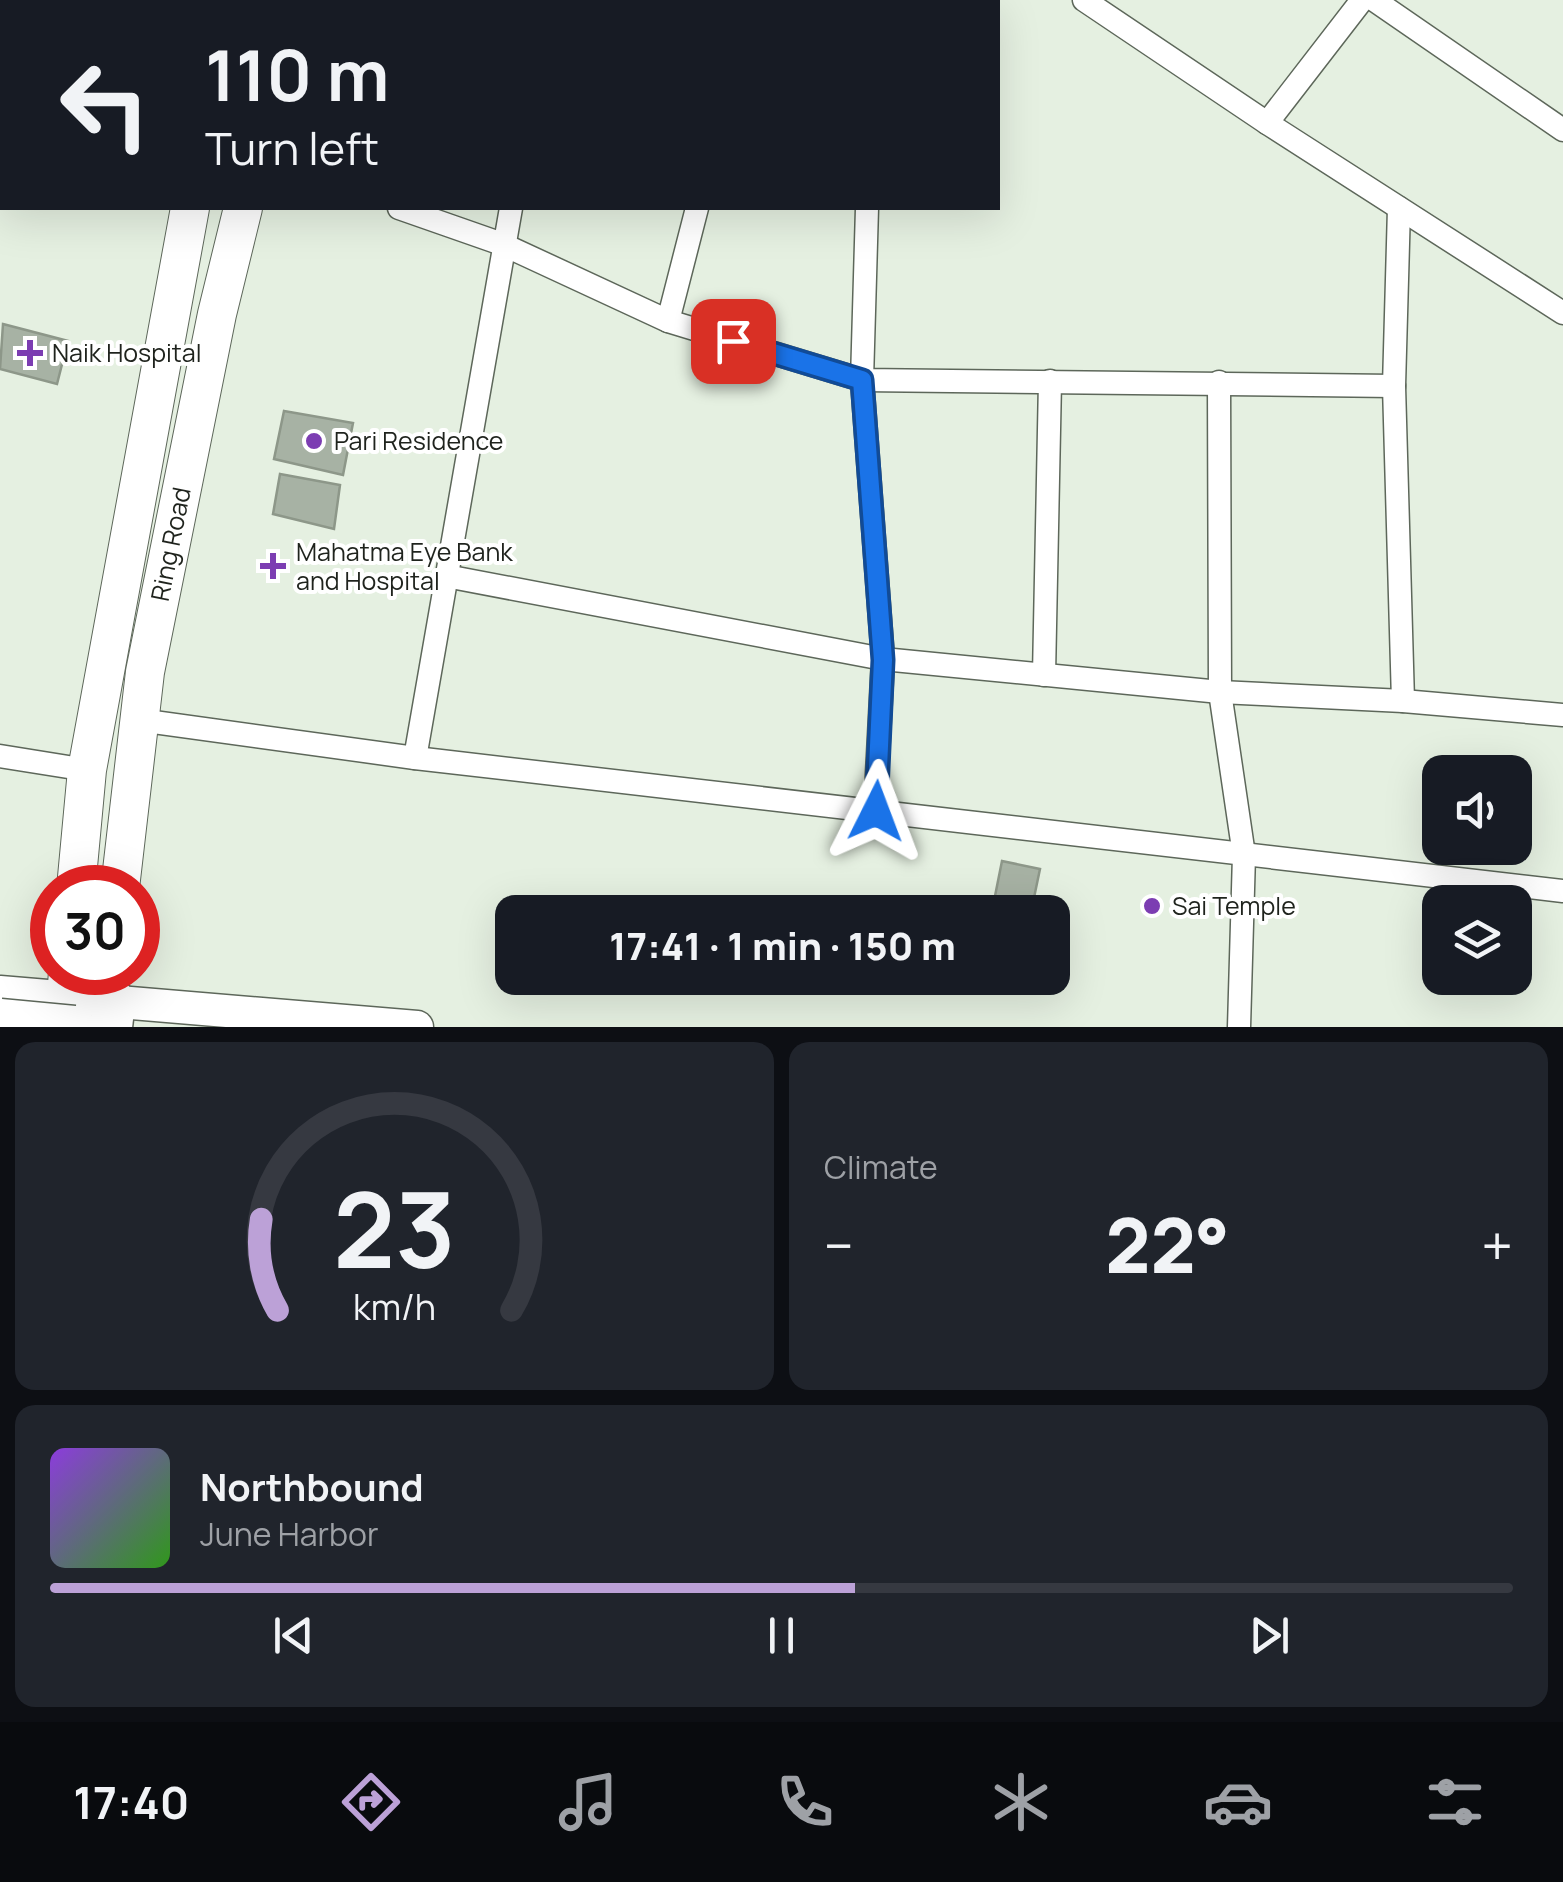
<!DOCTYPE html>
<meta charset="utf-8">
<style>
:root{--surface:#171b24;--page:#20242c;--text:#f1f3f6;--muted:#9ea1a6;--line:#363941;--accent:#bca1d7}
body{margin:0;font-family:Manrope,sans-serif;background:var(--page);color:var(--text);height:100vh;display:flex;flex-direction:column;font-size:38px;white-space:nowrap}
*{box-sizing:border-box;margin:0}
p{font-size:32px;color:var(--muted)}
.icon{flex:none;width:55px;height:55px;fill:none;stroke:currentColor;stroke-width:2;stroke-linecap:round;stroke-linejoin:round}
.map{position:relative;height:1027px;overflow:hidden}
.side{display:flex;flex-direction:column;gap:15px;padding:15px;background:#0d0f14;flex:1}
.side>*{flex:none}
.guide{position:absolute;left:0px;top:0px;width:1000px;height:210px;box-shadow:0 10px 40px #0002;background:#171b24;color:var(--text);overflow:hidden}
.fabs{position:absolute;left:1422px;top:755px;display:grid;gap:20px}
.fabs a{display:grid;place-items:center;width:110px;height:110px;border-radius:20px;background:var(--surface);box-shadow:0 10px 40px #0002;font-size:50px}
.speed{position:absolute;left:30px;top:865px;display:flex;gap:20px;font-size:50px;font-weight:700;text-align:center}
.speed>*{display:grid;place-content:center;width:130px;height:130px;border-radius:50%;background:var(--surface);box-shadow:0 10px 40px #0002;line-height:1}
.speed .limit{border:15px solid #d22;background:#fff;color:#111}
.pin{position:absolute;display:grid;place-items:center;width:85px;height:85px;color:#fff;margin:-42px;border-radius:20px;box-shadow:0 5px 15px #0006}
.me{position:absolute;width:110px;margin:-55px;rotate:3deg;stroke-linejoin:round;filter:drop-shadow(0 0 8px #0008)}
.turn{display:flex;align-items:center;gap:35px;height:210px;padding:0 40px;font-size:45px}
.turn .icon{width:130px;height:130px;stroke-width:2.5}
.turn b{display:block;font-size:70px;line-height:85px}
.big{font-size:75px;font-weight:800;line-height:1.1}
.side .card{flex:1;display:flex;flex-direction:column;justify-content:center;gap:15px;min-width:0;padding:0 35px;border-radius:20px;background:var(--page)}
.side .dial{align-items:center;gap:0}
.dial svg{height:260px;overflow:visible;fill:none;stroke:var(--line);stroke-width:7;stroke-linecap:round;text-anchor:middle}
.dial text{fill:var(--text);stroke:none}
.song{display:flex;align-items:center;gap:30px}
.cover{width:120px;height:120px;border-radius:15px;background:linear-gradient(135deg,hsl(270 70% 55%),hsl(110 70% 35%))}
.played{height:10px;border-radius:5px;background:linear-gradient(90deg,var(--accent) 55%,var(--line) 55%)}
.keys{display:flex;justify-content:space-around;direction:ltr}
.heat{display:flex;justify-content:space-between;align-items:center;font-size:55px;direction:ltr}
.side .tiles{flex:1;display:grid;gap:15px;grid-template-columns:1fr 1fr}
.card:last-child{grid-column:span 2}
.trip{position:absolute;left:495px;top:895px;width:575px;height:100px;border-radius:20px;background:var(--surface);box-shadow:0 10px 40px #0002;font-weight:800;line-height:100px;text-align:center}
.menu{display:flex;height:160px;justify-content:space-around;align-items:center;background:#090b0e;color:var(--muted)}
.menu .icon{width:70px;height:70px}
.menu .current{color:var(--accent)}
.menu b{font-size:45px;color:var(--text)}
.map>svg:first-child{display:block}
.building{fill:#a7b2a4;stroke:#8d9789;stroke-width:2.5}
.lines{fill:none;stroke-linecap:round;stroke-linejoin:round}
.street-casing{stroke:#5d675a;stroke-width:25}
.secondary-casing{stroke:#5d675a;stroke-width:35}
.primary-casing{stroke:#5d675a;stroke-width:40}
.highway-casing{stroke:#5d675a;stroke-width:45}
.street{stroke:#fff;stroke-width:22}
.secondary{stroke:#fff;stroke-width:32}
.primary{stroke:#fff;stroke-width:38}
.highway{stroke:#fff;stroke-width:42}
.highway-bridge-casing{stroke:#5d675a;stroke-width:45;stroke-linecap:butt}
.highway-bridge{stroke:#fff;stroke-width:42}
.route-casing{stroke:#114b97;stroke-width:25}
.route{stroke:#1a73e8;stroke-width:18}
.poi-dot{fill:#7c3db2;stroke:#fff;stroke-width:4}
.labels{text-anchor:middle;stroke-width:8;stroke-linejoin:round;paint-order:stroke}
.poi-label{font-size:25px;fill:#1f231d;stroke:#fff;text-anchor:start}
.street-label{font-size:25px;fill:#1f231d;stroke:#fff}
</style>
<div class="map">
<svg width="1563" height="1027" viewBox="0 0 1563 1027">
<rect width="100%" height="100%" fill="#e5f0e1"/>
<g class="building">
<polygon points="3,324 68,341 57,384 0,369"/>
<polygon points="284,411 353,423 343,475 274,459"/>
<polygon points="280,474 340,485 334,529 273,514"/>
<polygon points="1002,861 1040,869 1031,912 992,911"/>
</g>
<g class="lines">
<defs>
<g id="street">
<polyline points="1084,0 1267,123 1563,313"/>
<polyline points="1374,0 1563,130"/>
<polyline points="560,2 561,0"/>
<polyline points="749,2 750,0"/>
<polyline points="919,2 920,0"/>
<polyline points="0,107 2,107"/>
<polyline points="1267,123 1362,0"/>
<polyline points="399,208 502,244 668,321 862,380 1394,386"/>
<polyline points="867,208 862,380 883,659 875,811"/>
<polyline points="1399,208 1394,386 1403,701"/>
<polyline points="668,321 697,208"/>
<polyline points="1219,382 1220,692 1244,855 1239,1027"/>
<polyline points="446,576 883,659 1220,692 1403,701 1563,715"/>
<polyline points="1044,675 1050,381"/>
<polyline points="139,720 415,758 1563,891"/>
<polyline points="0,756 87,770"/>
<polyline points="415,758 511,208"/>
</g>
<polyline id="secondary" points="0,992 417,1027"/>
<g id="primary">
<polyline points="227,2 228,0"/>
<polyline points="280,2 280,0"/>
<polyline points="76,888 87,770 190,208"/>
<path id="s1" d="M 120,888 L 145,672 L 217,314 L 243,208"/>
<polyline points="66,998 68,972"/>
</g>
<polyline id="highway" points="111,1027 114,1001"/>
</defs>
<use href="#street" class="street-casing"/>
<use href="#secondary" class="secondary-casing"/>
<use href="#primary" class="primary-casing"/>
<use href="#highway" class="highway-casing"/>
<use href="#street" class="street"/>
<use href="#secondary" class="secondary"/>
<use href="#primary" class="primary"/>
<use href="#highway" class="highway"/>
<defs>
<polyline id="highway-bridge" points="0,1020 74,1027"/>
</defs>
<use href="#highway-bridge" class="highway-bridge-casing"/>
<use href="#highway-bridge" class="highway-bridge"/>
</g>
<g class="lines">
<defs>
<polyline id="route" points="733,341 862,380 883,660 876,811"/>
</defs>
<use href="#route" class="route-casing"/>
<use href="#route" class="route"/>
</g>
<g class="poi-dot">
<path d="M25 338h10v10h10v10h-10v10h-10v-10h-10v-10h10z"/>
<circle cx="314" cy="441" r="10"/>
<path d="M268 551h10v10h10v10h-10v10h-10v-10h-10v-10h10z"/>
<circle cx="1152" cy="906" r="10"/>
</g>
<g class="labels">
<g class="poi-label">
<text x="52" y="362">Naik Hospital</text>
<text x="334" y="450">Pari Residence</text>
<text x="296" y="561">Mahatma Eye Bank<tspan x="296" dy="29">and Hospital</tspan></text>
<text x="1172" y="915">Sai Temple</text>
</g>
<g class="street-label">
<text dy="9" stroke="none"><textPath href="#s1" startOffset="348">Ring Road</textPath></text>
</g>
</g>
</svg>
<div class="fabs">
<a><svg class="icon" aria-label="sound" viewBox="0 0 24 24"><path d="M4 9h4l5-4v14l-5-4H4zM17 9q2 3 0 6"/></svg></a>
<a><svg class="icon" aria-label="layers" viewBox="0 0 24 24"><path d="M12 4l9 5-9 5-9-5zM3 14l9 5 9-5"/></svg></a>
</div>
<div class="speed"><div class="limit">30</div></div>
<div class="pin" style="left:733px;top:341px;background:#d93025"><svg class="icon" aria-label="arrive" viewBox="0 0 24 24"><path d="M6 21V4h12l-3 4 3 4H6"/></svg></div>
<svg class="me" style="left:876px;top:811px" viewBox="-20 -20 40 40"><path d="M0-17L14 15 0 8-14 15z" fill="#1a73e8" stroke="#fff" stroke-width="4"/></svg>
<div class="trip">17:41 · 1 min · 150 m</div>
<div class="guide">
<div class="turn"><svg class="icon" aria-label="left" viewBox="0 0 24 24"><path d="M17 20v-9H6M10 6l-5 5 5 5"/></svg><div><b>110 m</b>Turn left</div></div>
</div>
</div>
<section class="side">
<div class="tiles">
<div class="card dial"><svg viewBox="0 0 100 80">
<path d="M14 69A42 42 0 1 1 86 69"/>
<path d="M14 69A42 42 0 0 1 9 41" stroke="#bca1d7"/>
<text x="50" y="56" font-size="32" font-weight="700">23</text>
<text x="50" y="72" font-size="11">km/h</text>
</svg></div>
<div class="card"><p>Climate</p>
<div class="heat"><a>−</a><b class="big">22°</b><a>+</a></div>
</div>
<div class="card">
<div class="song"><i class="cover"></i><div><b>Northbound</b><p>June Harbor</p></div></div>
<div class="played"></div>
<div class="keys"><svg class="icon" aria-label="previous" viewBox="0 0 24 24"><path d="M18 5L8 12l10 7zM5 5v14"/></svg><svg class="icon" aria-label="pause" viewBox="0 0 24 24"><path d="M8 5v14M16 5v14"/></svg><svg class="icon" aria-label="next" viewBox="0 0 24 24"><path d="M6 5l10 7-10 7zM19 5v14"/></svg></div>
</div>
</div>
</section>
<nav class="menu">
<b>17:40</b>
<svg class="icon current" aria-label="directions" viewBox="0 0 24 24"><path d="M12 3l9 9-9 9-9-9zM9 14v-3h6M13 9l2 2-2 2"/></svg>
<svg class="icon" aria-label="music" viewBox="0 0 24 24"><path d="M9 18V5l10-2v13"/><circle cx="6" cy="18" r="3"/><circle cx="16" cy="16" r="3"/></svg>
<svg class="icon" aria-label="phone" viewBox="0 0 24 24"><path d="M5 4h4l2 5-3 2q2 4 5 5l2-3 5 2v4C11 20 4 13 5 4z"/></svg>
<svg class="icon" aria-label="climate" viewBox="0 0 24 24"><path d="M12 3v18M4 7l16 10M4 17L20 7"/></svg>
<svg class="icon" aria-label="car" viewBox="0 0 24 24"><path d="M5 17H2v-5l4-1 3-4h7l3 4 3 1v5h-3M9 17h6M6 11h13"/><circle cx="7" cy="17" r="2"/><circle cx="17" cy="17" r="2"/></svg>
<svg class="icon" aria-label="filters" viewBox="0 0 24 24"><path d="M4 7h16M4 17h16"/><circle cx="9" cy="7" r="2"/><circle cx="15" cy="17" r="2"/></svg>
</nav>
